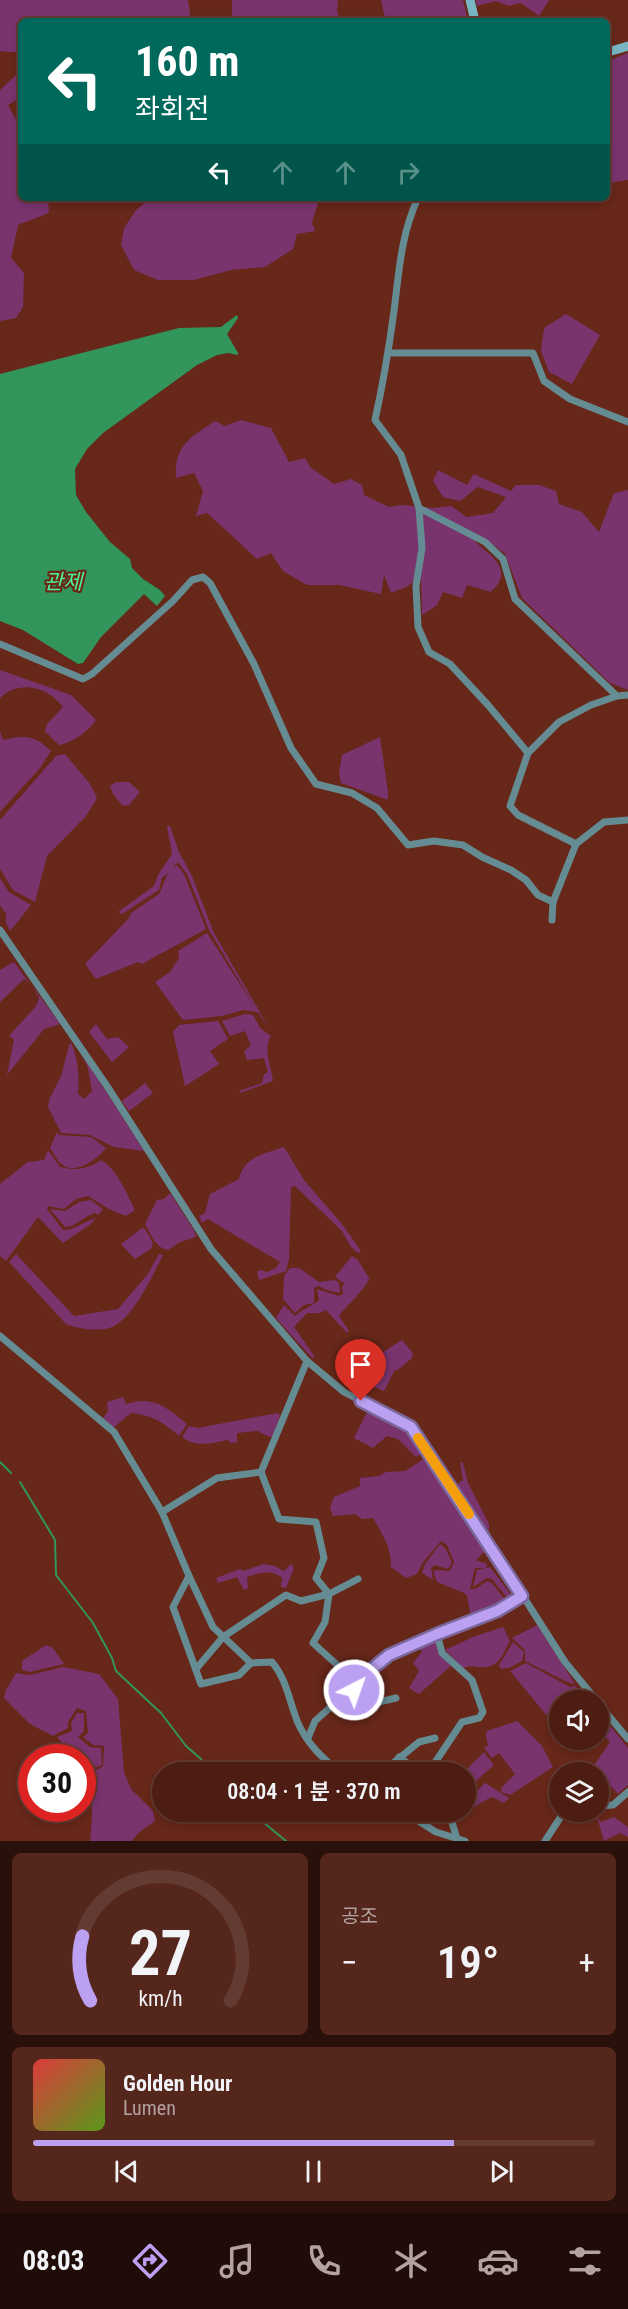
<!DOCTYPE html>
<html lang="ko">
<meta charset="utf-8">
<style>
:root{--surface:#4d1d13;--page:#54261c;--text:#f1f3f6;--muted:#b3a2a0;--line:#643b33;--accent:#bca0f2}
body{margin:0;font-family:"Roboto Condensed","Noto Sans KR",sans-serif;background:var(--page);color:var(--text);height:100vh;display:flex;flex-direction:column;font-size:22px;white-space:nowrap}
*{box-sizing:border-box;margin:0}
p{font-size:20px;color:var(--muted)}
.icon{flex:none;width:33px;height:33px;fill:none;stroke:currentColor;stroke-width:2;stroke-linecap:round;stroke-linejoin:round}
.map{position:relative;height:1841px;overflow:hidden}
.sheet{display:flex;flex-direction:column;gap:12px;padding:12px;background:#2a100a;flex:1}
.sheet>*{flex:none}
.guide{position:absolute;left:18px;top:18px;width:592px;height:183px;border-radius:9px;box-shadow:0 3px 9px #0003,0 0 0 2px var(--line);background:#00695c;color:#fff;overflow:hidden}
.tools{position:absolute;left:549px;top:1690px;display:grid;gap:12px}
.tools a{display:grid;place-items:center;width:60px;height:60px;border-radius:50%;background:var(--surface);box-shadow:0 3px 9px #0003,0 0 0 2px var(--line);font-size:30px}
.speed{position:absolute;left:18px;top:1744px;display:flex;gap:12px;font-size:30px;font-weight:700;text-align:center}
.speed>*{display:grid;place-content:center;width:78px;height:78px;border-radius:50%;background:var(--surface);box-shadow:0 3px 9px #0003,0 0 0 2px var(--line);line-height:1}
.speed .limit{border:9px solid #d22;background:#fff;color:#111}
.pin{position:absolute;display:grid;place-items:center;width:51px;height:51px;color:#fff;margin:-62px -26px;border-radius:50% 50% 50% 0;rotate:-45deg;box-shadow:0 0 6px #0007}
.pin .icon{rotate:45deg}
.me{position:absolute;width:66px;margin:-33px;rotate:41deg;stroke-linejoin:round;filter:drop-shadow(0 0 4px #0008)}
.turn{display:flex;align-items:center;gap:21px;height:126px;padding:0 18px;font-size:27px}
.turn .icon{width:78px;height:78px;stroke-width:2.5}
.turn b{display:block;font-size:42px;line-height:51px}
.lanes{display:flex;align-items:center;height:57px;padding:0 18px;background:#0003;justify-content:center;gap:30px;direction:ltr}
.lanes .off{opacity:.35}
.big{font-size:45px;font-weight:600;line-height:1.1}
.sheet .tile{flex:1;display:flex;flex-direction:column;justify-content:center;gap:9px;min-width:0;padding:0 21px;border-radius:9px;background:var(--page)}
.sheet .dial{align-items:center;gap:0}
.dial svg{height:156px;overflow:visible;fill:none;stroke:var(--line);stroke-width:7;stroke-linecap:round;text-anchor:middle}
.dial text{fill:var(--text);stroke:none}
.song{display:flex;align-items:center;gap:18px}
.cover{width:72px;height:72px;border-radius:9px;background:linear-gradient(135deg,hsl(0 70% 55%),hsl(90 70% 35%))}
.played{height:6px;border-radius:3px;background:linear-gradient(90deg,var(--accent) 75%,var(--line) 75%)}
.keys{display:flex;justify-content:space-around;direction:ltr}
.heat{display:flex;justify-content:space-between;align-items:center;font-size:33px;direction:ltr}
.sheet .tiles{flex:1;display:grid;gap:12px;grid-template-columns:1fr 1fr}
.tile:last-child{grid-column:span 2}
.trip{position:absolute;left:152px;top:1762px;width:324px;height:60px;border-radius:30px;background:var(--surface);box-shadow:0 3px 9px #0003,0 0 0 2px var(--line);font-weight:600;line-height:60px;text-align:center}
.tabs{display:flex;height:96px;justify-content:space-around;align-items:center;background:#1f0c08;color:var(--muted)}
.tabs .icon{width:42px;height:42px}
.tabs .active{color:var(--accent)}
.tabs b{font-size:27px;color:var(--text)}
.map>svg:first-child{display:block}
.green{fill:#79346e}
.water{fill:#32965c}
.lines{fill:none;stroke-linecap:round;stroke-linejoin:round}
.stream{stroke:#32965c;stroke-width:2}
.street{stroke:#658b93;stroke-width:7}
.secondary{stroke:#78b5c3;stroke-width:9}
.route-casing{stroke:#7a689d;stroke-width:15}
.route{stroke:#bca0f2;stroke-width:10}
.slow{stroke:#f59e0b;stroke-width:10}
.labels{text-anchor:middle;stroke-width:4.5;stroke-linejoin:round;paint-order:stroke}
.water-label{font-size:21px;font-style:italic;fill:#4df495;stroke:#672719}
</style>
<div class="map">
<svg width="628" height="1841" viewBox="0 0 628 1841">
<rect width="100%" height="100%" fill="#672719"/>
<g class="green">
<polygon points="0,0 188,0 191,21 21,21 21,53 0,51"/>
<polygon points="232,0 338,0 337,11 341,21 232,21"/>
<polygon points="381,0 463,0 468,21 379,21 385,19"/>
<polygon points="476,0 549,0 539,16 521,3 509,6 496,1 477,6"/>
<polygon points="628,53 628,180 608,183 608,61"/>
<polygon points="17,74 21,76 21,97 8,105 21,129 21,198 49,198 48,200 49,213 18,225 11,258 24,273 23,307 16,318 0,321 0,90"/>
<polygon points="151,198 314,198 318,202 312,223 315,231 297,234 293,249 265,267 231,270 194,280 158,280 134,270 121,245 124,228 136,210"/>
<polygon points="566,314 600,335 572,384 549,372 541,351 544,328"/>
<path d="M 241,420 L 271,428 L 289,462 L 305,458 L 310,467 L 334,484 L 351,479 L 362,485 L 364,495 L 389,507 L 402,505 L 433,508 L 451,506 L 467,517 L 493,513 L 506,497 L 478,487 L 460,501 L 443,497 L 433,481 L 438,470 L 467,485 L 474,474 L 511,491 L 516,485 L 539,485 L 556,491 L 559,504 L 582,512 L 599,532 L 614,493 L 628,490 L 628,690 L 610,683 L 522,598 L 505,554 L 483,537 L 469,531 C 473,548 508,558 500,580 C 499,584 493,589 491,592 L 467,585 L 462,598 L 443,592 L 437,605 L 422,615 L 421,577 L 406,587 L 391,593 L 384,575 L 381,594 L 339,585 L 307,585 L 283,571 L 271,553 L 257,559 L 207,513 L 196,516 L 203,491 L 194,473 L 176,478 C 174,445 191,437 215,421 L 225,426 Z"/>
<path d="M 0,670 L 71,695 L 96,720 C 89,731 72,743 59,745 L 45,731 L 47,724 L 63,707 C 48,687 19,679 0,698 Z"/>
<path d="M 0,731 L 3,740 C 26,735 34,735 51,751 L 40,768 L 0,812 Z"/>
<polygon points="380,737 388,792 388,800 341,783 339,774 342,755"/>
<polygon points="65,754 90,784 97,798 86,816 47,856 35,902 13,890 0,869 0,820 56,756"/>
<polygon points="116,782 129,782 140,792 129,805 123,806 113,794 110,786"/>
<polygon points="167,826 170,826 179,852 192,876 214,933 269,1028 258,1012 243,1010 222,1016 183,1020 155,982 170,972 179,958 178,951 207,933 258,1012 209,930 187,874 178,862 172,868 177,865 184,874 206,929 142,964 138,962 96,979 85,964 129,918 131,913 159,894 168,873 162,878 159,890 122,914 118,912 154,886 158,875 172,854"/>
<polygon points="0,878 9,892 31,905 10,931 6,923 6,914 0,905"/>
<polygon points="14,962 29,983 24,979 0,1002 0,970"/>
<polygon points="33,987 60,1024 44,1029 7,1075 14,1039 9,1036 36,1006 39,998"/>
<path d="M 245,1014 L 253,1015 L 260,1028 L 271,1036 C 263,1048 271,1067 273,1081 L 240,1093 L 239,1091 L 262,1083 L 264,1074 L 268,1072 L 264,1058 L 247,1060 L 244,1051 L 251,1045 L 245,1031 L 230,1036 L 222,1021 Z"/>
<polygon points="218,1021 228,1039 210,1051 219,1064 185,1086 173,1032 179,1025"/>
<polygon points="96,1024 107,1039 118,1037 129,1047 112,1062 89,1032"/>
<path d="M 70,1042 C 78,1054 80,1080 78,1094 L 84,1099 L 92,1091 L 88,1068 L 82,1054 L 144,1151 L 114,1147 L 90,1135 L 61,1133 L 48,1107 L 49,1100 L 61,1076 Z"/>
<polygon points="145,1083 153,1093 129,1111 122,1101"/>
<path d="M 57,1132 L 59,1135 L 91,1137 L 106,1148 C 97,1159 76,1176 61,1164 C 57,1160 53,1152 50,1148 Z"/>
<path d="M 284,1147 L 304,1180 L 342,1224 L 361,1251 L 358,1253 L 351,1247 L 342,1231 L 295,1186 L 291,1187 L 289,1259 L 286,1271 L 259,1280 L 257,1272 L 261,1270 L 267,1272 L 276,1268 L 280,1262 L 208,1219 L 202,1223 L 199,1216 L 205,1213 L 210,1194 L 239,1179 C 244,1157 264,1154 284,1147 Z"/>
<path d="M 48,1150 L 60,1167 C 73,1171 90,1169 101,1160 C 117,1169 127,1194 135,1210 L 126,1216 L 109,1209 L 88,1196 L 76,1199 L 64,1209 L 48,1206 L 47,1209 L 63,1230 C 76,1230 84,1221 96,1218 L 91,1224 L 63,1243 L 38,1217 L 6,1261 L 0,1256 L 0,1184 L 28,1162 L 44,1160 Z"/>
<path d="M 170,1193 L 195,1232 L 196,1237 L 180,1242 L 168,1250 C 156,1248 151,1235 145,1224 L 157,1200 L 164,1199 Z"/>
<path d="M 91,1200 L 103,1209 L 98,1215 L 95,1213 C 84,1216 76,1227 65,1227 L 50,1209 L 65,1211 L 79,1202 Z"/>
<polygon points="142,1228 145,1229 153,1243 151,1249 135,1259 121,1244"/>
<path d="M 16,1254 L 74,1316 L 118,1309 L 148,1274 L 159,1254 L 163,1255 C 152,1276 135,1316 112,1327 C 100,1332 78,1329 66,1324 L 9,1262 Z"/>
<path d="M 352,1256 L 358,1260 L 369,1278 C 367,1288 347,1305 339,1316 L 349,1331 L 347,1333 L 326,1310 L 320,1313 L 307,1313 L 294,1327 L 315,1357 L 312,1358 L 276,1318 L 284,1305 L 295,1316 C 302,1309 311,1307 319,1300 L 317,1289 L 339,1296 L 343,1294 L 342,1286 L 345,1284 L 335,1277 Z"/>
<polygon points="290,1268 299,1268 319,1282 335,1280 339,1283 340,1293 326,1290 319,1286 314,1288 314,1303 304,1305 295,1313 283,1299 284,1276"/>
<polygon points="402,1340 413,1353 412,1358 398,1370 395,1370 384,1391 359,1380 352,1372"/>
<path d="M 123,1397 L 126,1404 C 154,1395 166,1407 187,1424 L 179,1436 C 163,1422 152,1415 131,1413 L 113,1428 L 102,1419 L 108,1411 L 107,1402 Z"/>
<path d="M 369,1408 C 394,1421 407,1429 421,1454 L 416,1457 L 398,1439 L 387,1436 L 373,1448 L 354,1438 Z"/>
<path d="M 277,1413 L 280,1415 L 273,1436 L 270,1437 L 257,1431 L 237,1433 L 237,1442 L 231,1443 L 228,1440 C 212,1443 196,1448 182,1437 L 189,1426 L 198,1428 Z"/>
<path d="M 425,1458 L 487,1549 L 476,1560 L 487,1564 L 486,1568 L 490,1567 L 512,1596 L 508,1599 L 492,1579 L 487,1578 L 473,1587 L 477,1570 L 485,1568 L 475,1568 L 470,1589 L 475,1589 L 487,1581 L 492,1583 L 506,1601 L 504,1604 L 471,1616 L 467,1596 L 464,1593 L 437,1582 L 433,1571 L 437,1570 L 450,1571 L 454,1562 L 447,1545 L 441,1541 L 423,1562 L 417,1574 L 406,1578 L 391,1567 C 392,1548 382,1534 373,1518 L 362,1519 L 355,1514 L 333,1516 L 330,1507 L 334,1497 L 360,1486 L 360,1478 L 379,1476 L 386,1472 L 405,1471 Z"/>
<polygon points="460,1462 463,1463 468,1483 489,1524 489,1537 454,1487 463,1480"/>
<polygon points="440,1544 446,1549 452,1563 448,1569 435,1565 431,1568 433,1580 422,1573 425,1564"/>
<path d="M 263,1564 L 275,1566 L 284,1571 L 291,1564 L 294,1568 L 286,1588 L 281,1587 L 282,1578 C 272,1569 259,1573 247,1577 L 248,1588 L 244,1590 L 237,1577 L 218,1583 L 216,1578 L 240,1569 L 244,1571 Z"/>
<path d="M 537,1625 L 575,1684 C 566,1683 536,1666 525,1661 L 525,1650 L 512,1638 Z"/>
<path d="M 503,1627 L 510,1641 C 501,1657 499,1669 478,1667 C 472,1666 469,1666 463,1668 L 445,1650 L 473,1637 Z"/>
<polygon points="435,1638 452,1665 419,1694 409,1688 419,1671 413,1663 422,1652 418,1645"/>
<polygon points="513,1642 524,1652 522,1661 509,1668 501,1669 499,1665"/>
<polygon points="46,1645 53,1648 64,1664 30,1672 22,1670 22,1661"/>
<polygon points="526,1663 570,1687 575,1686 587,1698 583,1701 560,1701 559,1720 553,1723 510,1671"/>
<path d="M 63,1667 L 99,1674 L 118,1699 L 124,1772 L 131,1789 L 153,1811 L 155,1821 L 137,1834 L 132,1841 L 90,1841 C 92,1820 95,1792 84,1773 C 91,1770 98,1771 103,1766 L 104,1746 L 93,1745 L 83,1737 L 88,1733 L 86,1711 L 77,1708 L 68,1722 L 68,1728 L 53,1736 L 30,1724 L 4,1698 L 6,1690 L 16,1673 L 30,1675 Z"/>
<polygon points="599,1712 628,1748 628,1785 618,1794 593,1767 610,1742 599,1729"/>
<polygon points="77,1713 84,1713 84,1731 78,1737 90,1747 101,1748 102,1765 97,1767 92,1765 83,1771 82,1758 76,1758 57,1737 72,1731 71,1723"/>
<polygon points="517,1721 542,1746 553,1767 510,1795 501,1792 502,1787 515,1774 499,1753 492,1758 484,1748 488,1746 486,1735 487,1731"/>
<polygon points="484,1752 494,1765 475,1782 470,1779 465,1781 465,1773 463,1773"/>
<path d="M 485,1783 L 509,1798 L 504,1803 L 492,1797 C 480,1802 472,1810 460,1814 L 465,1812 L 467,1801 Z"/>
<polygon points="597,1817 601,1822 614,1817 628,1827 628,1837 620,1833 604,1841"/>
</g>
<polygon class="water" points="237,315 238,318 227,334 238,353 238,355 228,353 217,355 197,365 103,433 87,449 75,469 76,495 86,512 110,542 130,559 132,568 143,579 160,590 165,596 157,606 144,594 101,637 83,663 78,664 23,630 0,621 0,374 179,328 221,327"/>
<g class="lines">
<g class="stream">
<polyline points="0,1462 11,1473"/>
<polyline points="20,1482 55,1540 56,1575 93,1623 112,1658 116,1671 161,1713 186,1746 201,1759 210,1773"/>
<polyline points="251,1812 286,1841"/>
</g>
<g class="street">
<path d="M 418,198 C 401,234 399,272 394,311 C 389,348 383,384 375,420 L 401,455 L 419,508 L 485,542 L 503,559 L 515,599 L 617,696 L 628,695"/>
<polyline points="389,353 533,353 544,381 570,399 628,422"/>
<polyline points="419,508 422,548 416,586 418,627 429,652 450,664 488,705 528,753 510,806 518,815 576,844"/>
<polyline points="0,644 83,679 92,674 173,601 192,580 203,577 210,583 254,664 291,748 316,784 352,793 377,808 408,845 434,841 463,845 482,857 511,870 526,880 538,895 553,902"/>
<polyline points="528,753 559,722 591,705 617,696"/>
<polyline points="552,920 553,902 576,844 604,822 628,820"/>
<polyline points="0,930 107,1086 211,1249 307,1361 344,1392 411,1427 495,1552 565,1662 597,1701"/>
<polyline points="0,1336 114,1432 162,1512"/>
<path d="M 307,1361 L 261,1472 L 217,1478 L 162,1512 L 189,1576 L 173,1607 L 201,1684 L 239,1675 L 251,1663 L 272,1662 C 287,1680 289,1701 298,1723 C 307,1744 323,1758 340,1773"/>
<polyline points="261,1472 279,1519 316,1522 324,1558 316,1578 329,1594 325,1622 313,1643 356,1682 354,1690 370,1704 396,1698"/>
<polyline points="189,1576 213,1627 251,1663"/>
<polyline points="196,1669 223,1637 286,1595 301,1601 329,1594 358,1579"/>
<polyline points="598,1703 628,1739"/>
<polyline points="308,1738 315,1721 389,1655 437,1634 497,1611 522,1595"/>
<polyline points="399,1757 421,1773"/>
<polyline points="381,1773 419,1742 435,1738"/>
<polyline points="428,1773 462,1722 479,1718 483,1712 472,1680 442,1653 437,1634"/>
<polyline points="598,1806 613,1805 628,1792"/>
<polyline points="404,1812 436,1832 465,1841"/>
<polyline points="449,1812 457,1839"/>
<polyline points="545,1841 564,1812"/>
</g>
<g class="secondary">
<polyline points="470,0 475,21"/>
<polyline points="608,52 628,46"/>
</g>
</g>
<g class="lines">
<defs>
<polyline id="route" points="354,1690 356,1682 389,1655 437,1634 497,1611 522,1596 411,1427 361,1401"/>
</defs>
<use href="#route" class="route-casing"/>
<use href="#route" class="route"/>
<polyline class="slow" points="418,1438 469,1514"/>
</g>
<g class="labels">
<g class="water-label">
<text x="63" y="589">관제</text>
</g>
</g>
</svg>
<div class="tools">
<a><svg class="icon" aria-label="sound" viewBox="0 0 24 24"><path d="M4 9h4l5-4v14l-5-4H4zM17 9q2 3 0 6"/></svg></a>
<a><svg class="icon" aria-label="layers" viewBox="0 0 24 24"><path d="M12 4l9 5-9 5-9-5zM3 14l9 5 9-5"/></svg></a>
</div>
<div class="speed"><div class="limit">30</div></div>
<div class="pin" style="left:361px;top:1401px;background:#d93025"><svg class="icon" aria-label="arrive" viewBox="0 0 24 24"><path d="M6 21V4h12l-3 4 3 4H6"/></svg></div>
<svg class="me" style="left:354px;top:1690px" viewBox="-20 -20 40 40"><circle r="17" fill="#bca0f2" stroke="#fff" stroke-width="3"/><path d="M0-11L8 9 0 5-8 9z" fill="#fff"/></svg>
<div class="trip">08:04 · 1 분 · 370 m</div>
<div class="guide">
<div class="turn"><svg class="icon" aria-label="left" viewBox="0 0 24 24"><path d="M17 20v-9H6M10 6l-5 5 5 5"/></svg><div><b>160 m</b>좌회전</div></div>
<div class="lanes"><svg class="icon" aria-label="left" viewBox="0 0 24 24"><path d="M17 20v-9H6M10 6l-5 5 5 5"/></svg><svg class="icon off" aria-label="ahead" viewBox="0 0 24 24"><path d="M12 20V5M6 11l6-6 6 6"/></svg><svg class="icon off" aria-label="ahead" viewBox="0 0 24 24"><path d="M12 20V5M6 11l6-6 6 6"/></svg><svg class="icon off" aria-label="right" viewBox="0 0 24 24"><path d="M7 20v-9h11M14 6l5 5-5 5"/></svg></div>
</div>
</div>
<section class="sheet">
<div class="tiles">
<div class="tile dial"><svg viewBox="0 0 100 80">
<path d="M14 69A42 42 0 1 1 86 69"/>
<path d="M14 69A42 42 0 0 1 10 36" stroke="#bca0f2"/>
<text x="50" y="56" font-size="32" font-weight="700">27</text>
<text x="50" y="72" font-size="11">km/h</text>
</svg></div>
<div class="tile"><p>공조</p>
<div class="heat"><a>−</a><b class="big">19°</b><a>+</a></div>
</div>
<div class="tile">
<div class="song"><i class="cover"></i><div><b>Golden Hour</b><p>Lumen</p></div></div>
<div class="played"></div>
<div class="keys"><svg class="icon" aria-label="previous" viewBox="0 0 24 24"><path d="M18 5L8 12l10 7zM5 5v14"/></svg><svg class="icon" aria-label="pause" viewBox="0 0 24 24"><path d="M8 5v14M16 5v14"/></svg><svg class="icon" aria-label="next" viewBox="0 0 24 24"><path d="M6 5l10 7-10 7zM19 5v14"/></svg></div>
</div>
</div>
</section>
<nav class="tabs">
<b>08:03</b>
<svg class="icon active" aria-label="directions" viewBox="0 0 24 24"><path d="M12 3l9 9-9 9-9-9zM9 14v-3h6M13 9l2 2-2 2"/></svg>
<svg class="icon" aria-label="music" viewBox="0 0 24 24"><path d="M9 18V5l10-2v13"/><circle cx="6" cy="18" r="3"/><circle cx="16" cy="16" r="3"/></svg>
<svg class="icon" aria-label="phone" viewBox="0 0 24 24"><path d="M5 4h4l2 5-3 2q2 4 5 5l2-3 5 2v4C11 20 4 13 5 4z"/></svg>
<svg class="icon" aria-label="climate" viewBox="0 0 24 24"><path d="M12 3v18M4 7l16 10M4 17L20 7"/></svg>
<svg class="icon" aria-label="car" viewBox="0 0 24 24"><path d="M5 17H2v-5l4-1 3-4h7l3 4 3 1v5h-3M9 17h6M6 11h13"/><circle cx="7" cy="17" r="2"/><circle cx="17" cy="17" r="2"/></svg>
<svg class="icon" aria-label="filters" viewBox="0 0 24 24"><path d="M4 7h16M4 17h16"/><circle cx="9" cy="7" r="2"/><circle cx="15" cy="17" r="2"/></svg>
</nav>
